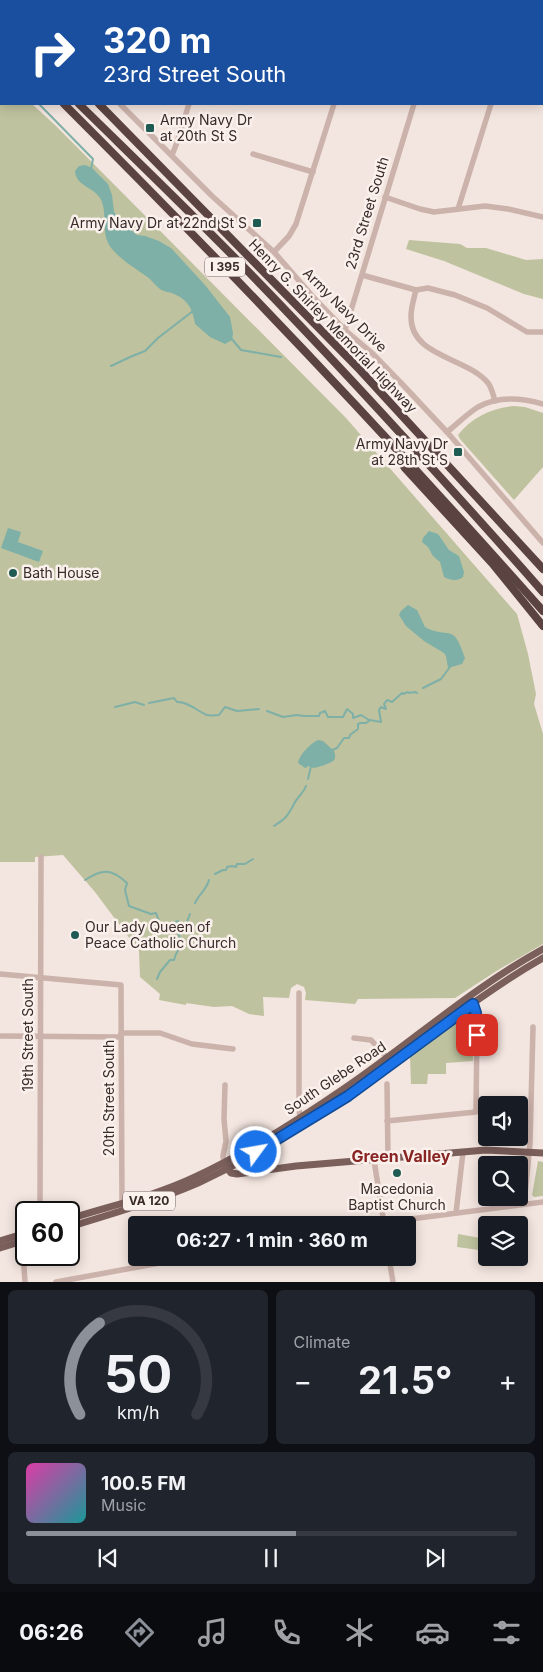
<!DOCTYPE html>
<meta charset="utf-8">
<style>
:root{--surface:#171b24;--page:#20242c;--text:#f1f3f6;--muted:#9ea1a6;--line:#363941;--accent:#8c9099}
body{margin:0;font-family:Inter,sans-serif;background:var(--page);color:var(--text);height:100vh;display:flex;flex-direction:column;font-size:19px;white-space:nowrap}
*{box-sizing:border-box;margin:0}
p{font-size:16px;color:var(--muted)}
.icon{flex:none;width:28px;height:28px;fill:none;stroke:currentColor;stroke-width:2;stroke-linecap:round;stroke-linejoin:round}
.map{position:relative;height:1282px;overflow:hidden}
.drawer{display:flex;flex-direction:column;gap:8px;padding:8px;background:#0d0f14;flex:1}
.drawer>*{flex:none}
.hud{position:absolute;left:0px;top:0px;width:544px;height:105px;box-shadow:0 2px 12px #0003;background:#1a4fa0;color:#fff;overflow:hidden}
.fabs{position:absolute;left:478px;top:1096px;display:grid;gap:10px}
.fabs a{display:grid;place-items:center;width:50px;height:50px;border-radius:5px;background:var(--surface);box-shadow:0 2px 12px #0003;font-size:25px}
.speed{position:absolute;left:15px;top:1201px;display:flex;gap:10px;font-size:25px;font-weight:700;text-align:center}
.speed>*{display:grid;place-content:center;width:65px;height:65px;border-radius:50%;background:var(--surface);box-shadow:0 2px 12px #0003;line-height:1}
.speed .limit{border:2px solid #111;border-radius:8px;background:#fff;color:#111}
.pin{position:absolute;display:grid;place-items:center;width:42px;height:42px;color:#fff;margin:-21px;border-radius:10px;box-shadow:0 2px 8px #0006}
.me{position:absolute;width:55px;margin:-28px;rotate:58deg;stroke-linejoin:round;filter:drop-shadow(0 0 4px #0008)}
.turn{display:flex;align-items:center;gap:18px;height:105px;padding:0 20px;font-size:22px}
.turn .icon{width:65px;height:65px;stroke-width:2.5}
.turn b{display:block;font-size:35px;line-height:42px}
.big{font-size:38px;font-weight:700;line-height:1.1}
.drawer .widget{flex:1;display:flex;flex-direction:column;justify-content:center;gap:8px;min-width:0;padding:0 18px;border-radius:8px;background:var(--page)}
.drawer .dial{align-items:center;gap:0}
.dial svg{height:130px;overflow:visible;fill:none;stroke:var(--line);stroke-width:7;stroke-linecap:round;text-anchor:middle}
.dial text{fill:var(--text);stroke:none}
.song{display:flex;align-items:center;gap:15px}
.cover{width:60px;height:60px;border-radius:8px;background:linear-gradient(135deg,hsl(320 70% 55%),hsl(180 70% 35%))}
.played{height:5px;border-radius:2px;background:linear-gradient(90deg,var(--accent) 55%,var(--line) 55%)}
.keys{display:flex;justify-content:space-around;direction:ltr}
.heat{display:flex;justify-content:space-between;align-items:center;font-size:28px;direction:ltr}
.drawer .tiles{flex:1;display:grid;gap:8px;grid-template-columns:1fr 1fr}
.widget:last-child{grid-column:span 2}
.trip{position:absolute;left:128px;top:1216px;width:288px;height:50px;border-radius:5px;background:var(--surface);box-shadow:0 2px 12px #0003;font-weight:700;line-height:50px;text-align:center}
.tab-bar{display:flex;height:80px;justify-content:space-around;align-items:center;background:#090b0e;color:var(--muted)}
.tab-bar .icon{width:35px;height:35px}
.tab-bar .active{color:var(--accent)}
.tab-bar b{font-size:22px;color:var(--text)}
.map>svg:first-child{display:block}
.green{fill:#bec29e}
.water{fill:#7eb0a7}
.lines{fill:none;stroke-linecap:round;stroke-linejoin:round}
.stream{stroke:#7eb0a7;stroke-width:2}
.minor{stroke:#cbb2aa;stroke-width:5.5}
.major{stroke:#7b5f5b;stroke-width:7}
.highway{stroke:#5a4341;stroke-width:8}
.route-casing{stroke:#114b97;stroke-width:12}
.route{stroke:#1a73e8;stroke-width:9}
.poi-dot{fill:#1f5b52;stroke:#faf0ec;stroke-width:2}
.labels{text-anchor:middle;stroke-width:5;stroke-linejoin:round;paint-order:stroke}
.shield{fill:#faf0ec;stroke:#736664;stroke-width:1}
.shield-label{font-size:12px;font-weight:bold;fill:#392b2a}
.poi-label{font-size:14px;fill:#392b2a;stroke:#faf0ec;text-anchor:start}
.street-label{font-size:14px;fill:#392b2a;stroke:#faf0ec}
.quarter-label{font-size:16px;font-weight:bold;fill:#882523;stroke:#faf0ec}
</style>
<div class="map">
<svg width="543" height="1282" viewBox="0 0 543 1282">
<rect width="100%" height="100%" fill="#f3e5df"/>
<g class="green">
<polygon points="0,74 1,104 32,104 55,125 346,418 517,614 528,654 536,694 534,704 543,734 543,944 498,970 455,998 358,999 355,1004 305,1000 306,993 304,987 297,984 291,988 289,998 263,997 264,1016 249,1014 232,1006 214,1007 186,1003 186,1005 159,1000 160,994 140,977 139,951 95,892 63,855 35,857 35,862 0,862"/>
<polygon points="409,240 460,244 467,248 486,248 526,260 543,259 543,299 524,294 444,261 406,249"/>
<path d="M 514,406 L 525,407 L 543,413 L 543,467 L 514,500 L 460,439 L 458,435 C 472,417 492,408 514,406 Z"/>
<polygon points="466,1016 470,1016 472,1020 473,1061 446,1063 446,1074 428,1074 427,1084 411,1084 410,1057"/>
<polygon points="538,1161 543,1162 543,1196 534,1197 532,1195"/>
<polygon points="458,1234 486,1239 486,1251 457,1247"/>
</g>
<g class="water">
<path d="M 85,165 L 92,168 L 108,184 L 112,195 L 114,212 L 121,221 L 137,235 L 145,236 L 159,241 L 171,248 L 205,285 L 230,317 L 233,333 L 232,340 L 225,344 L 210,337 L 195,324 C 193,311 189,300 174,294 C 170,292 164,292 160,289 C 155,285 151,279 146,276 C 135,268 121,260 112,249 C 99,233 109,213 100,198 C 92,186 76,186 75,171 L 79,166 Z"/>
<polygon points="8,528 21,532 18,542 43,551 39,562 1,548"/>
<path d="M 429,531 L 438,534 L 449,550 L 459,556 L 464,572 L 463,577 C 456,582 451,580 444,577 L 440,562 L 433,556 L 428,547 L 422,542 L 423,538 Z"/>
<path d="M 408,605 L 417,610 L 425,627 C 449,640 453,621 465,658 L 462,664 L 448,668 L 446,656 L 444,653 L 424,641 L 406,626 L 399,615 L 401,611 Z"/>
<path d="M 318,740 L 323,741 L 334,751 C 335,753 336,757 334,760 C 332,763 317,768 313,768 L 309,766 L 305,768 L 298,763 C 299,755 311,743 318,740 Z"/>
</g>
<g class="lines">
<g class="stream">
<polyline points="0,66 1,67"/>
<polyline points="39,104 93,159 91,169"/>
<polyline points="231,338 241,350 281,357"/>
<polyline points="111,366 130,357 145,351 158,338 193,311"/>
<polyline points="423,688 441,679 450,667"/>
<path d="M 149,703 L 174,698 L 177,702 C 187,701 197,711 207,715 C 210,716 215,715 219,715 L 225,707 L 237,711 L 259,709"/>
<polyline points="115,707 135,702 144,705"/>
<polyline points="267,711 283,717 297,715 304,716 319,716 320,713 325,711 328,717 343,717 347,709 353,714 353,718 361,715 369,720"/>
<polyline points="332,750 337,748 344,738 349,738 350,735 358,729 358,724 361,723 366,723 370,720 381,722 379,710 381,707 386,709 384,704 387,700 392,702 402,693 403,694 408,692 409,693 415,692 417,693"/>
<polyline points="308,779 311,766"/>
<path d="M 274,826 C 286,818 286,818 293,806 C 296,798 303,794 306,786"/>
<polyline points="215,874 223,870 226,870 227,867 232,866 236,867 237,864 245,864 253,859"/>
<path d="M 85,880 C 102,869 111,868 127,883 L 125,890 L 129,906 L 151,914 L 156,913 L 159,921 L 158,924 L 165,927 L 178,921 L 182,930"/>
<path d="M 195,903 C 199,894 207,889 209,880"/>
<path d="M 157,979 L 160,972 L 170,960 L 174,960 C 177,945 185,952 178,932 L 185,927 L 190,914"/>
</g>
<g class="minor">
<polyline points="15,0 16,1"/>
<polyline points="222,1 222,0"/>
<polyline points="290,1 290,0"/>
<polyline points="359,1 359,0"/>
<polyline points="444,1 445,0"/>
<polyline points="542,69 543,69"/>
<polyline points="120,104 212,196 274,252 315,299 345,330 372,353 404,386 447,432 543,543"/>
<polyline points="253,154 313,172"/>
<polyline points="172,155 176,145 189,104"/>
<polyline points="385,197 420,209 434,212 485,206 508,209 543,217"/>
<polyline points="458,209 491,104"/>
<polyline points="274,252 289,236 296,224 334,104"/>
<polyline points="362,275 416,290 428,288 455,295 487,308 527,332 543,332"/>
<path d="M 416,290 C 414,298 411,308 411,316 C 410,357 467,357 488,383 C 492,388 493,395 495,401"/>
<polyline points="345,330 414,104"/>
<path d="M 447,432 C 457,424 467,414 478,407 C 498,396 522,398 543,404"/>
<polyline points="0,974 121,985 122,1207"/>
<polyline points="299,993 299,1107 300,1120"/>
<polyline points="121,1033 160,1033 192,1044 233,1049"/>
<polyline points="0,1036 121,1037"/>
<polyline points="354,1038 371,1040 389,1060"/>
<polyline points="387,1084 388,1158"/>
<polyline points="387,1121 476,1112 477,1024 476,1013 471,996"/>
<polyline points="374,1160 384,1224"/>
<polyline points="224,1162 223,1156 226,1141 224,1119 225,1085"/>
<polyline points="524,1204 530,1144 533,1027"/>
<polyline points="40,1212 41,857"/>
<polyline points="456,1213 463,1152"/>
<polyline points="364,1225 543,1202"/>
<polyline points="22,1239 25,1282"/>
<polyline points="389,1258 393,1282"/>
<polyline points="56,1282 187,1258"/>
</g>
<g class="major">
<polyline points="241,1160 264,1168"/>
<polyline points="226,1167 231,1173 237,1174 296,1166 486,1150 543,1153"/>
<path d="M 69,1219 C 110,1206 155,1196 195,1177 C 247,1153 297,1121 345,1088 C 411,1043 472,988 543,949"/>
<path d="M 69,1227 C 112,1214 156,1201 198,1183 C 250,1159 301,1128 348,1095 C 414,1050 474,997 543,958"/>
<polyline points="0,1241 26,1233"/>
<polyline points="0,1248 26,1240"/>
</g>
<g class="highway">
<polyline points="0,5 1,6"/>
<polyline points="0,25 1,26"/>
<polyline points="0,41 1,42"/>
<path d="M 64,104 C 228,268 389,437 543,611"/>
<path d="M 79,104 C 131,155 184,206 235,258 C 341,366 443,479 543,592"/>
<polyline points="99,104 360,370 543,569"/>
<polyline points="398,457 405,468 492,563 543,626"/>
</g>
</g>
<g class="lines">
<defs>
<polyline id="route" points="256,1152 348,1096 473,1004 476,1013 477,1035"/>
</defs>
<use href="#route" class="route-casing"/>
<use href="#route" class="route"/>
</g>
<g class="poi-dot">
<rect x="145" y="123" width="10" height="10" rx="2.5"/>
<rect x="252" y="218" width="10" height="10" rx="2.5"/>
<rect x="453" y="447" width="10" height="10" rx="2.5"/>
<circle cx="13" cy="573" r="5"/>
<circle cx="75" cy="935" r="5"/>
<circle cx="397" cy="1173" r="5"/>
</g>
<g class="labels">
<g class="shield">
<rect x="205" y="257.5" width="40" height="19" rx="4"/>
<rect x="123" y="1191.5" width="52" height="19" rx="4"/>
</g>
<g class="shield-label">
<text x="225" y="271">I 395</text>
<text x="149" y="1205">VA 120</text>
</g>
<g class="poi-label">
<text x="160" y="125">Army Navy Dr<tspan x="160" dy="16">at 20th St S</tspan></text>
<text x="247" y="228" text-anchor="end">Army Navy Dr at 22nd St S</text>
<text x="448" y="449" text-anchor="end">Army Navy Dr<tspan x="448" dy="16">at 28th St S</tspan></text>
<text x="23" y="578">Bath House</text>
<text x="85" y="932">Our Lady Queen of<tspan x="85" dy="16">Peace Catholic Church</tspan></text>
<text x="397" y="1194" text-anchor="middle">Macedonia<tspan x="397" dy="16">Baptist Church</tspan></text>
</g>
<g class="street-label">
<text transform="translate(367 213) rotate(-73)" y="5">23rd Street South</text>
<text transform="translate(345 310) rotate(45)" y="5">Army Navy Drive</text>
<text transform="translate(333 326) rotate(46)" y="5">Henry G. Shirley Memorial Highway</text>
<text transform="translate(28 1035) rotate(-90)" y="5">19th Street South</text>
<text transform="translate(335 1078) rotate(-34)" y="5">South Glebe Road</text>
<text transform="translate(109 1098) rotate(-90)" y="5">20th Street South</text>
</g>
<g class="quarter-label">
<text x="401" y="1162">Green Valley</text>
</g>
</g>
</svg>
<div class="fabs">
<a><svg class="icon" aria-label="sound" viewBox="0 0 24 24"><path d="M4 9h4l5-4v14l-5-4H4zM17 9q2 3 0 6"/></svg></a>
<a><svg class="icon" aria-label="search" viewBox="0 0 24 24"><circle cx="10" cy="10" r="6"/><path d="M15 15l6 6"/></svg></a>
<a><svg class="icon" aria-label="layers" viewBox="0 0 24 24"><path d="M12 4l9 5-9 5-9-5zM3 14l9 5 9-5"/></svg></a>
</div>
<div class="speed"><div class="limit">60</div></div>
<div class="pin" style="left:477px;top:1035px;background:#d93025"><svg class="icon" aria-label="arrive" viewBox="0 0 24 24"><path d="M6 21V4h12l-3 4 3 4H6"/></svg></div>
<svg class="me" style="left:256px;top:1152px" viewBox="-20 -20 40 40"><circle r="17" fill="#1a73e8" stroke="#fff" stroke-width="3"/><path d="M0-11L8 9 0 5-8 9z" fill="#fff"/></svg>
<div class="trip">06:27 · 1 min · 360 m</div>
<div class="hud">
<div class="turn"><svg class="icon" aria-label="right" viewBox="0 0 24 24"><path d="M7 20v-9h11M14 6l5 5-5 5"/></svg><div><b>320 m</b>23rd Street South</div></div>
</div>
</div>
<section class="drawer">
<div class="tiles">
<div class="widget dial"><svg viewBox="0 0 100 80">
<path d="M14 69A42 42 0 1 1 86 69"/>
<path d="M14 69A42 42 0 0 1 26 13" stroke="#8c9099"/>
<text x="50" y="56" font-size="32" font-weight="700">50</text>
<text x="50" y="72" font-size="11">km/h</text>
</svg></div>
<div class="widget"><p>Climate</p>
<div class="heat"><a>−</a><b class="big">21.5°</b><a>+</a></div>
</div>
<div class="widget">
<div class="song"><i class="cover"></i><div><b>100.5 FM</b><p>Music</p></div></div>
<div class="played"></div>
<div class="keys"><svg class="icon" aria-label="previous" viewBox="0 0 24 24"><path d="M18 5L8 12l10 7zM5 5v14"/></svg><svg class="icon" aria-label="pause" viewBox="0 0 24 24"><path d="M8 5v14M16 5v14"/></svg><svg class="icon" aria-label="next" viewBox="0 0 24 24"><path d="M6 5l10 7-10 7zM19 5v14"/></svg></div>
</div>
</div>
</section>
<nav class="tab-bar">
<b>06:26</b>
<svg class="icon active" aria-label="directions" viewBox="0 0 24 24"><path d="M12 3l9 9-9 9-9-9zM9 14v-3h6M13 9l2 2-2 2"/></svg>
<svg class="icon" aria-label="music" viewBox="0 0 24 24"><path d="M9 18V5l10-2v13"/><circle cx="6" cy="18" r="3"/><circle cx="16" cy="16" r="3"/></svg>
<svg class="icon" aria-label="phone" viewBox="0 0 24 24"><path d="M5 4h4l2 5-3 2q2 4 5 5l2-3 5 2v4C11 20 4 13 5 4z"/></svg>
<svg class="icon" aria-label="climate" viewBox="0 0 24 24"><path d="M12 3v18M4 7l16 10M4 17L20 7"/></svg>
<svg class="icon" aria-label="car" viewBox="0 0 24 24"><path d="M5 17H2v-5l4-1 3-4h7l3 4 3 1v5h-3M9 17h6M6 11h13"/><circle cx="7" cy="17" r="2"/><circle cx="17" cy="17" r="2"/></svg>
<svg class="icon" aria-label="filters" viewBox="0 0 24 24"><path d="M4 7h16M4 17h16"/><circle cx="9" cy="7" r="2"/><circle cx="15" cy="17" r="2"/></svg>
</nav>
